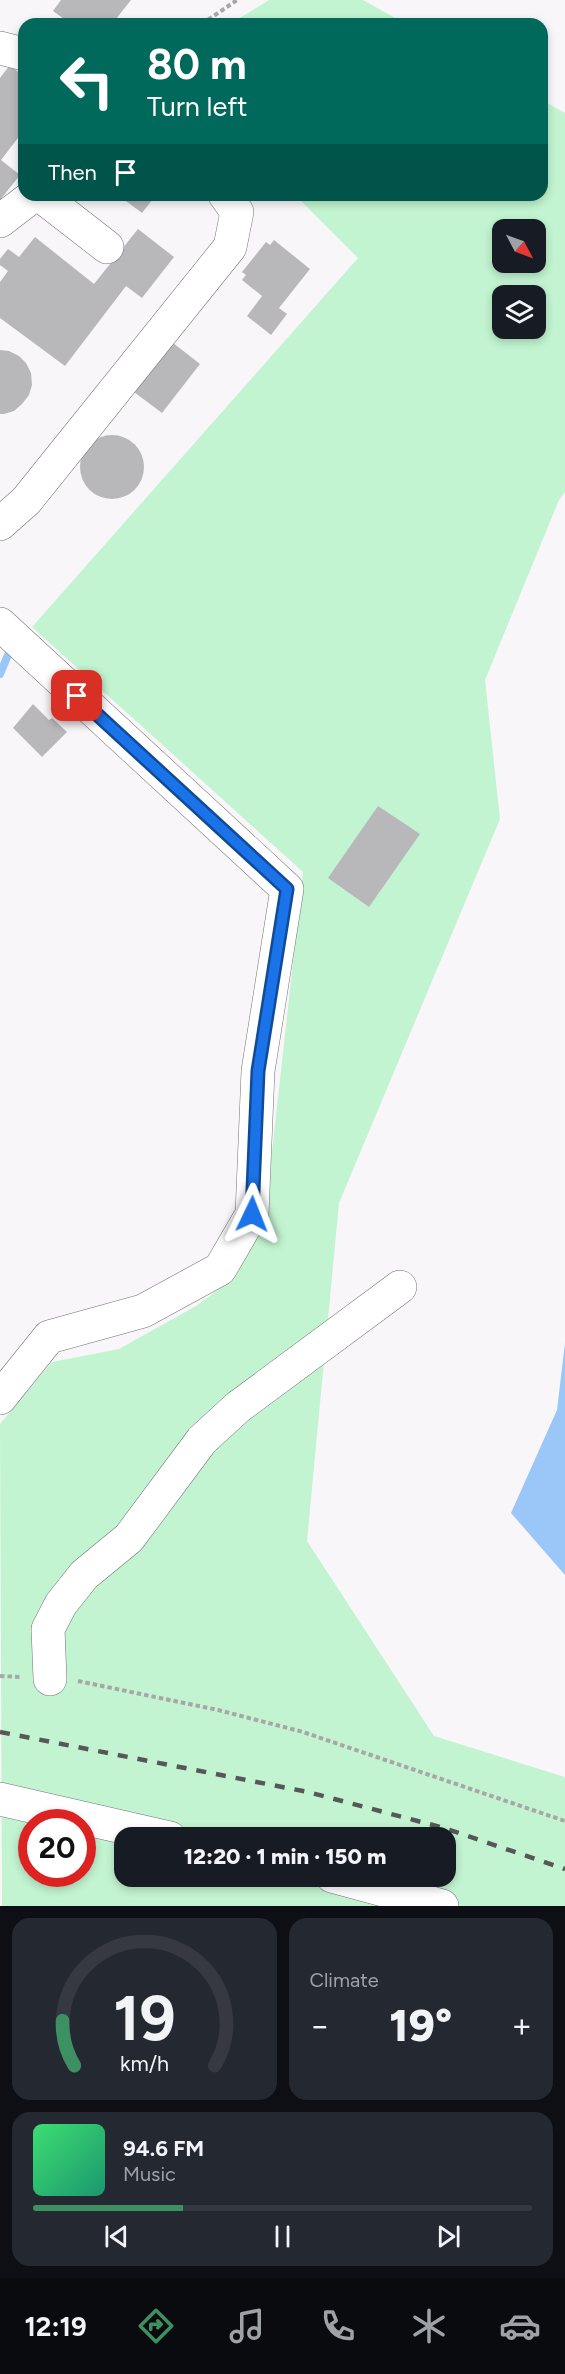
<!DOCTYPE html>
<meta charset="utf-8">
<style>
:root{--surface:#171b24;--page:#242831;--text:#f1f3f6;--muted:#9ea1a6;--line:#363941;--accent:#3d9062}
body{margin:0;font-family:Figtree,sans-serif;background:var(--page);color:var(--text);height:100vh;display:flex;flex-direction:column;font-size:22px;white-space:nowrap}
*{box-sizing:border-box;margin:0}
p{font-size:20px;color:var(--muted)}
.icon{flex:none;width:33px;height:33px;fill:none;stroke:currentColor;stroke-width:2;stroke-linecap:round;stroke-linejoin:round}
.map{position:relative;height:1906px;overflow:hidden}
.side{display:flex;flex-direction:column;gap:12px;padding:12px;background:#0d0f14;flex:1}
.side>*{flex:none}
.top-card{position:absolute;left:18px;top:18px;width:530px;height:183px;border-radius:18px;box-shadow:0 3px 9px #0003;background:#00695c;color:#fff;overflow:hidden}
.needle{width:39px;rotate:131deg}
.tools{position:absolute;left:492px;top:219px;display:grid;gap:12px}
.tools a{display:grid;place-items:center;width:54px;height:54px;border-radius:12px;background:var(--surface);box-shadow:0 3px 9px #0003;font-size:30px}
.speed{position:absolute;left:18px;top:1809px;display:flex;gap:12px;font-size:30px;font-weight:700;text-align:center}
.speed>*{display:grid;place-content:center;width:78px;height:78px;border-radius:50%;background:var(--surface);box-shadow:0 3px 9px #0003;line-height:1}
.speed .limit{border:9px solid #d22;background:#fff;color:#111}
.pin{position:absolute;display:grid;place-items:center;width:51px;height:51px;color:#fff;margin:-26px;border-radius:12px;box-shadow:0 3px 9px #0006}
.me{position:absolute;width:66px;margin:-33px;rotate:2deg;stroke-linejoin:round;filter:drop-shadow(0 0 4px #0008)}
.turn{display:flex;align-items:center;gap:21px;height:126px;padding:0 30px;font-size:27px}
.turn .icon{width:78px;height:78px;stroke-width:2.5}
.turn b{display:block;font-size:42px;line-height:51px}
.then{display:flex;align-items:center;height:57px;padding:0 30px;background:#0003;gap:12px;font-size:22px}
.big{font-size:45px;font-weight:800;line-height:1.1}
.side .tile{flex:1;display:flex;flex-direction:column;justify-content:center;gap:9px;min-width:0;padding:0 21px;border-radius:18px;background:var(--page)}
.side .dial{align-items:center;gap:0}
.dial svg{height:156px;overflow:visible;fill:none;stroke:var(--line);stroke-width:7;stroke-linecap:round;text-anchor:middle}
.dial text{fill:var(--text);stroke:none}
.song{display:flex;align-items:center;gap:18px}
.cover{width:72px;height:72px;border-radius:9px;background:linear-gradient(135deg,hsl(140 70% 55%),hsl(160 70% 35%))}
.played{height:6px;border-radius:3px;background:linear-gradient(90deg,var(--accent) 30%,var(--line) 30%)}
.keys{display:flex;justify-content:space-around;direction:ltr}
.heat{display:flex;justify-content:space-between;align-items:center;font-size:33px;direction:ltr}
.side .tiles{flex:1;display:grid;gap:12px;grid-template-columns:1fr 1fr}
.tile:last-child{grid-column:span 2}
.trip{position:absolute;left:114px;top:1827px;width:342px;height:60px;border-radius:18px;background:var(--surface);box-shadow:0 3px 9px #0003;font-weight:800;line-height:60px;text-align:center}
.dock{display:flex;height:96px;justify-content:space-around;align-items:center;background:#090b0e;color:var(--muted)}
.dock .icon{width:42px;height:42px}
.dock .selected{color:var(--accent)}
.dock b{font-size:27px;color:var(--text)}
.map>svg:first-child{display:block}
.green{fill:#c2f4d1;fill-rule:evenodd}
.water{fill:#9bc6f8}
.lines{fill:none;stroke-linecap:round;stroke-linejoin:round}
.stream{stroke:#9bc6f8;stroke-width:8}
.building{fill:#b8b8bb}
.minor-casing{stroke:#757375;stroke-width:34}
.major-casing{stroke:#757375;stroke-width:34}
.path{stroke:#a8a6a8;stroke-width:4;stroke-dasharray:4.5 3;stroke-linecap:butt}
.minor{stroke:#fff;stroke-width:33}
.major{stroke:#fff;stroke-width:33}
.rail{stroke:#585758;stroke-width:4.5;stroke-dasharray:10 10;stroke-linecap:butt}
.route-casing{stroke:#114b97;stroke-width:15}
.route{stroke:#1a73e8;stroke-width:10}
</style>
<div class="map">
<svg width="565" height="1906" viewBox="0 0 565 1906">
<rect width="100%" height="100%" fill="#f9f6f9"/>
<g class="green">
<polygon points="269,0 363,0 406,24 230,24"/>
<path d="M 542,100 L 565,113 L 565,492 L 559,500 L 485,680 L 500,819 L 339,1203 L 307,1541 L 434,1736 L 565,1777 L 565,1906 L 2,1906 L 0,1424 L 52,1362 L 119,1349 L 196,1306 L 233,1279 L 265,1215 L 303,872 L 32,627 L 358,258 L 295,195 L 542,195 ZM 502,230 L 536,230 L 536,262 L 502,262 ZM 502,296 L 536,296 L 536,328 L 502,328 ZM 32,1822 L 82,1822 L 82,1874 L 32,1874 ZM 124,1838 L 446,1838 L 446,1876 L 124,1876 Z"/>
</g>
<polygon class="water" points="565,1343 565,1575 511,1513 557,1410"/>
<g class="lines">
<polyline class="stream" points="0,674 8,655"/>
</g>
<g class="building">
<polygon points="61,0 131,0 112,24 71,24 53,11"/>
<polygon points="10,65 24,77 24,130 1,160 20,175 0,200 0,78"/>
<polygon points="118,195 156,195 142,213"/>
<polygon points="138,229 174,257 142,298 126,286 65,366 0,318 0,282 8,271 0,265 0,259 8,249 19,257 35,237 94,284"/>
<polygon points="274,240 310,269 279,308 287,314 271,335 247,316 262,296 242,280 246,275 242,272 266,242 270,245"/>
<polygon points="168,339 200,364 162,413 130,389"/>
<polygon points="0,350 9,351 19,356 26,363 31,373 32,385 29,395 22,404 14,411 4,414 0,414"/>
<circle cx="112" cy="467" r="32"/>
<polygon points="33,704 49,720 52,718 67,732 42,757 13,728"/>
<polygon points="378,806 420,834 369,907 328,878"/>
</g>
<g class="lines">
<defs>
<g id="minor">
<polyline points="0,48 24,54"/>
<polyline points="40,195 107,247"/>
<polyline points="0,221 34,195"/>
<polyline points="0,524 26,501 230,247 237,212 225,195"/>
<polyline points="0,624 287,889 258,1071 252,1214 220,1269 143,1311 49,1337 0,1398"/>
<polyline points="50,1679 48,1629 61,1604 84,1575 129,1538 202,1440 238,1407 400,1287"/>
</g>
<g id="major">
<polyline points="0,1799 170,1838"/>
<polyline points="332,1876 442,1906"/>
</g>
</defs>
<use href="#minor" class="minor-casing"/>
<use href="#major" class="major-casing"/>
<g class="path">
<polyline points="202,24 237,0"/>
<polyline points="0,1676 20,1677"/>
<polyline points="78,1681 218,1710 303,1732 565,1821"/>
</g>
<use href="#minor" class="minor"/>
<use href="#major" class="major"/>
<polyline class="rail" points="0,1732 308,1792 444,1828 565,1869"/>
</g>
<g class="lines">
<defs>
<polyline id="route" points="77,696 287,889 258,1071 252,1214"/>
</defs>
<use href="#route" class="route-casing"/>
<use href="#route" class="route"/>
</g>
</svg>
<div class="tools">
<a><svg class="needle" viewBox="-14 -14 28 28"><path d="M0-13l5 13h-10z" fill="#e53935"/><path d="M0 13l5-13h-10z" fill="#9ea1a6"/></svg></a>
<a><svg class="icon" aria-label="layers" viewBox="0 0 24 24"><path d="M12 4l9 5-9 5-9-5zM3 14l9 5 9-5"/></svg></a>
</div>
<div class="speed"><div class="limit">20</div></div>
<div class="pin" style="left:77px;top:696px;background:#d93025"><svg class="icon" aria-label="arrive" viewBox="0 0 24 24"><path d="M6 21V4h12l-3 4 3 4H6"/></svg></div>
<svg class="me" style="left:252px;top:1214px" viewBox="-20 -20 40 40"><path d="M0-17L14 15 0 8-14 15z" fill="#1a73e8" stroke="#fff" stroke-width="4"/></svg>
<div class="trip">12:20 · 1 min · 150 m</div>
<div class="top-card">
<div class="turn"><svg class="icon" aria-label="left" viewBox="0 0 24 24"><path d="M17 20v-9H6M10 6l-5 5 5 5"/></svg><div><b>80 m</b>Turn left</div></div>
<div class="then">Then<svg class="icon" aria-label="arrive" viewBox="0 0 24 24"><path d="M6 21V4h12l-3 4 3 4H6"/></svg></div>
</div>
</div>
<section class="side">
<div class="tiles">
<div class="tile dial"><svg viewBox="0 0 100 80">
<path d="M14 69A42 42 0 1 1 86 69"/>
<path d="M14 69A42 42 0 0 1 8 46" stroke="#3d9062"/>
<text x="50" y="56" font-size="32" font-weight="700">19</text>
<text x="50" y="72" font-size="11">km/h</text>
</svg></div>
<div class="tile"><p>Climate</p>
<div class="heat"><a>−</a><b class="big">19°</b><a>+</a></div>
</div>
<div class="tile">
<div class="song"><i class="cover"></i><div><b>94.6 FM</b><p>Music</p></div></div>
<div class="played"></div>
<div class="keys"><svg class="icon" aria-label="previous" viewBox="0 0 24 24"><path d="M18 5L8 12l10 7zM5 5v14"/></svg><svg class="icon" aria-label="pause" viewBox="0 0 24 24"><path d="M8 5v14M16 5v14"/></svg><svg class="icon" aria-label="next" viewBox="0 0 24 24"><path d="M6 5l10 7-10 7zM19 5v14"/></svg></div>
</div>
</div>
</section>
<nav class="dock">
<b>12:19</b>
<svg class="icon selected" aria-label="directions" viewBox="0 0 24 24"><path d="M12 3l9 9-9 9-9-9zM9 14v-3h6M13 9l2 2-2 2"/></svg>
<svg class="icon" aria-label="music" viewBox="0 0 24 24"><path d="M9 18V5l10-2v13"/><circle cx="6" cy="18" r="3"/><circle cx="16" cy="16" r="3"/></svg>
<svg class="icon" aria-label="phone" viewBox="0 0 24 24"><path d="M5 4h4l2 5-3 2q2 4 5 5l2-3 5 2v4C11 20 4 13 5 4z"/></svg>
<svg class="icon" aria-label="climate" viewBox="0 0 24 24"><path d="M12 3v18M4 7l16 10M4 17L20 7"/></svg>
<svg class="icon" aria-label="car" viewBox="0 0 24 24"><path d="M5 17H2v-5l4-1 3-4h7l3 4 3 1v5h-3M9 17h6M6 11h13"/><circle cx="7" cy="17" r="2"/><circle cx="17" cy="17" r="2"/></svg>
</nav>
